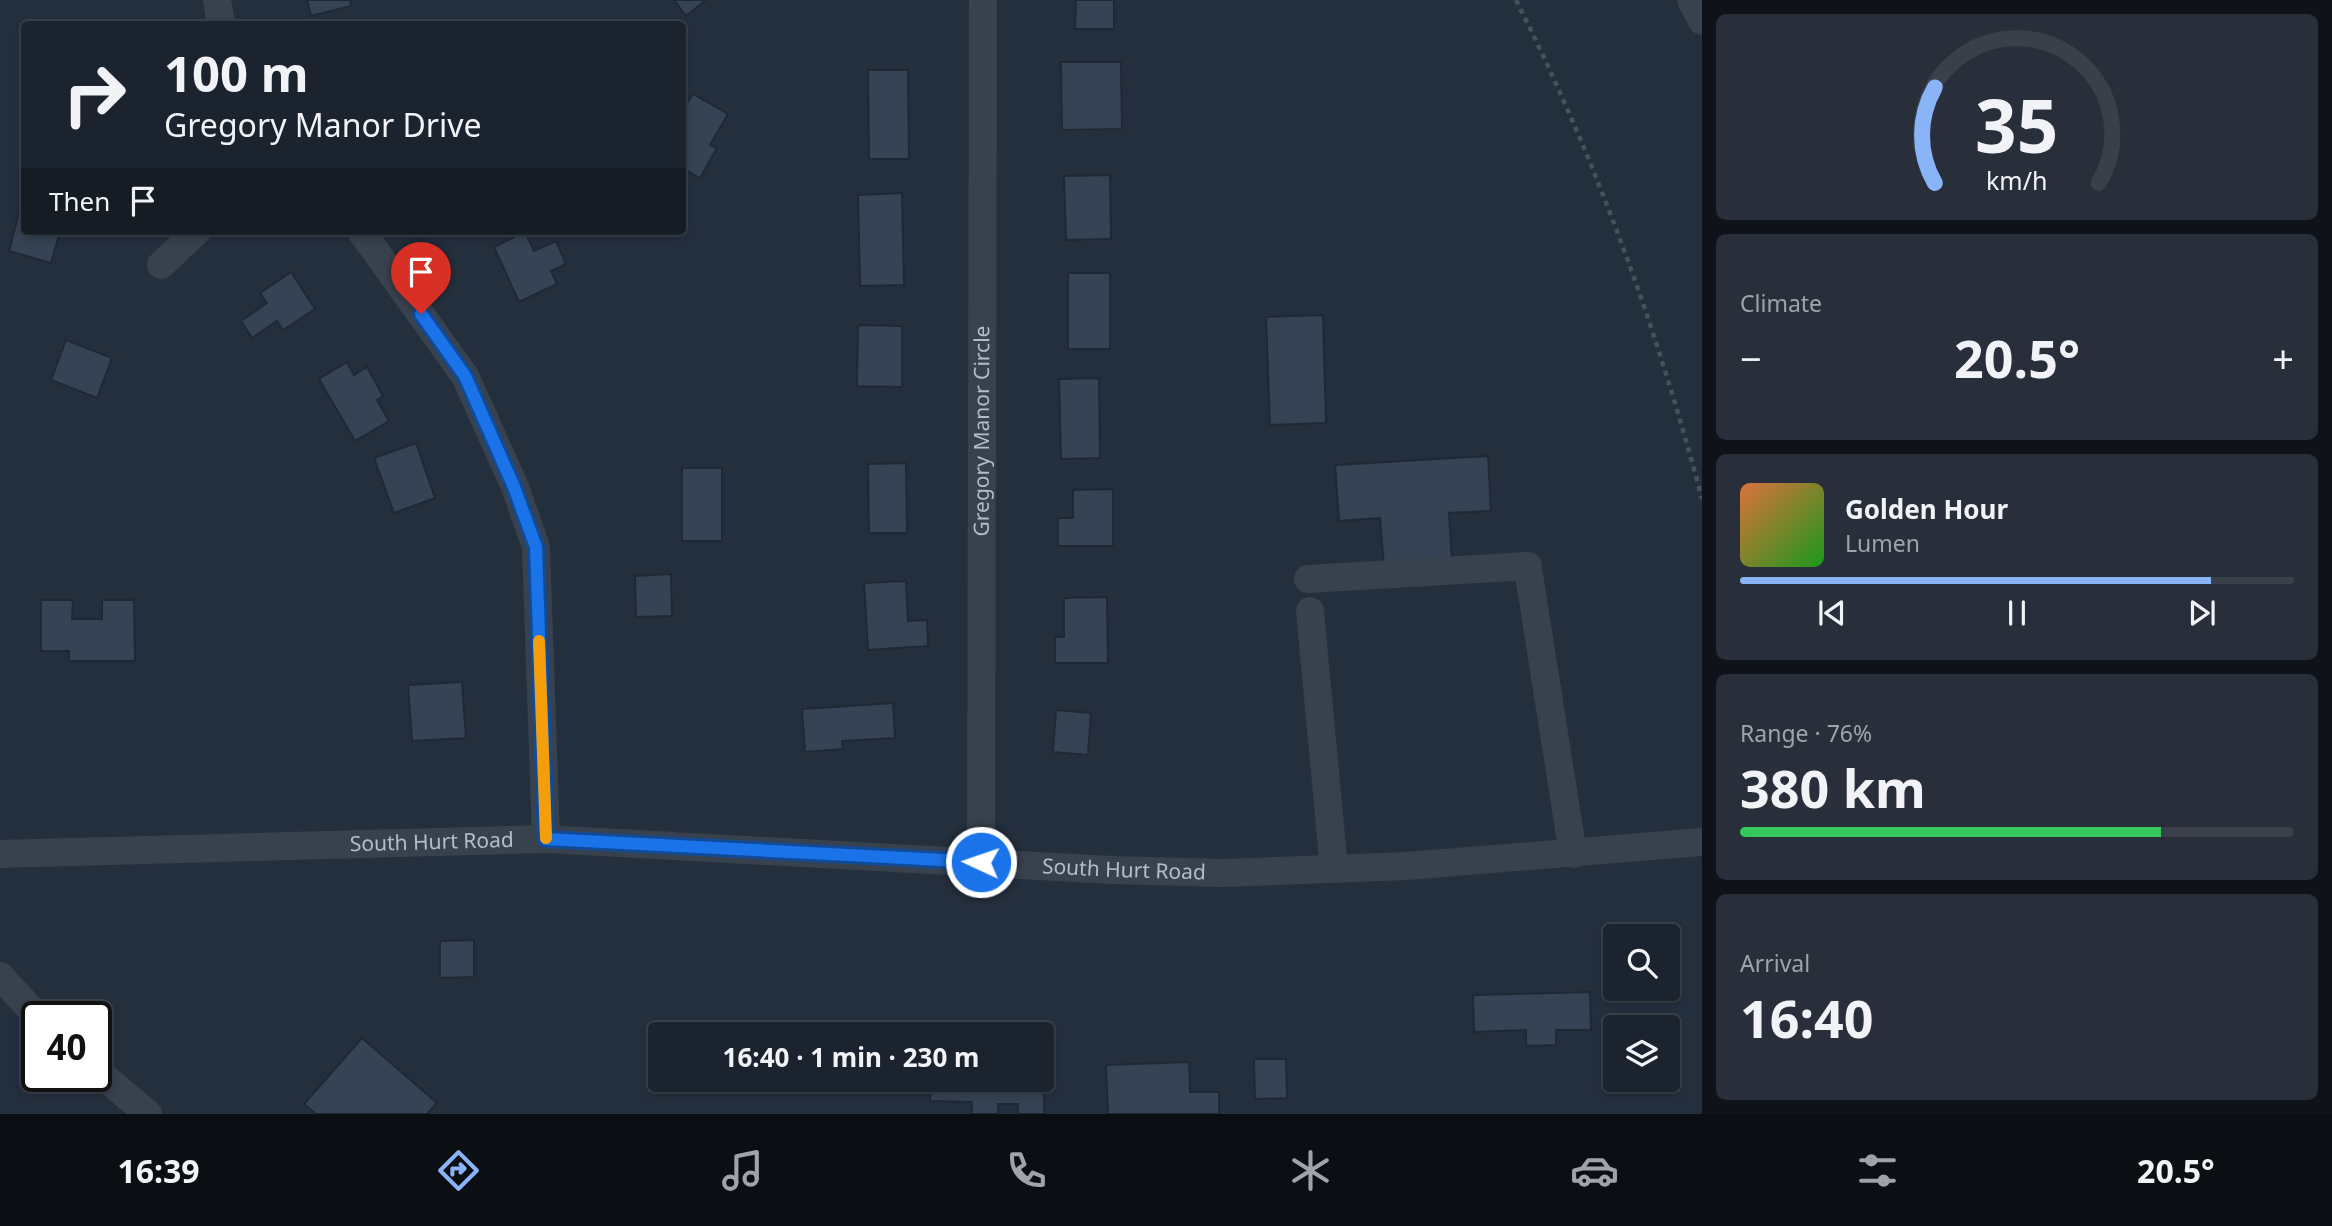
<!DOCTYPE html>
<meta charset="utf-8">
<style>
:root{--surface:#1b232e;--page:#282f3a;--text:#f1f3f6;--muted:#a0a4aa;--line:#39404a;--accent:#8ab4f8}
body{margin:0;font-family:"Noto Sans",sans-serif;background:var(--page);color:var(--text);height:100vh;display:flex;flex-direction:column;font-size:26px;white-space:nowrap}
*{box-sizing:border-box;margin:0}
p{font-size:23px;color:var(--muted)}
.icon{flex:none;width:38px;height:38px;fill:none;stroke:currentColor;stroke-width:2;stroke-linecap:round;stroke-linejoin:round}
.map{position:relative;flex:1;overflow:hidden}
.drawer{display:flex;flex-direction:column;gap:14px;padding:14px;background:#0f1319;width:630px}
.drawer>*{flex:none}
.top-card{position:absolute;left:21px;top:21px;width:665px;height:214px;border-radius:7px;box-shadow:0 4px 10px #0003,0 0 0 2px var(--line);background:#1b232e;color:var(--text);overflow:hidden}
.buttons{position:absolute;left:1603px;top:924px;display:grid;gap:14px}
.buttons a{display:grid;place-items:center;width:77px;height:77px;border-radius:7px;background:var(--surface);box-shadow:0 4px 10px #0003,0 0 0 2px var(--line);font-size:35px}
.speed{position:absolute;left:21px;top:1001px;display:flex;gap:14px;font-size:35px;font-weight:700;text-align:center}
.speed>*{display:grid;place-content:center;width:91px;height:91px;border-radius:50%;background:var(--surface);box-shadow:0 4px 10px #0003,0 0 0 2px var(--line);line-height:1}
.speed .limit{border:4px solid #111;border-radius:10px;background:#fff;color:#111}
.pin{position:absolute;display:grid;place-items:center;width:60px;height:60px;color:#fff;margin:-72px -30px;border-radius:50% 50% 50% 0;rotate:-45deg;box-shadow:0 0 7px #0007}
.pin .icon{rotate:45deg}
.me{position:absolute;width:77px;margin:-38px;rotate:273deg;stroke-linejoin:round;filter:drop-shadow(0 0 5px #0008)}
.turn{display:flex;align-items:center;gap:24px;height:147px;padding:0 28px;font-size:32px}
.turn .icon{width:91px;height:91px;stroke-width:2.5}
.turn b{display:block;font-size:49px;line-height:60px}
.then{display:flex;align-items:center;height:66px;padding:0 28px;background:#0003;gap:14px;font-size:26px}
.big{font-size:52px;font-weight:700;line-height:1.1}
.drawer .widget{flex:1;display:flex;flex-direction:column;justify-content:center;gap:10px;min-width:0;padding:0 24px;border-radius:10px;background:var(--page)}
.drawer .dial{align-items:center;gap:0}
.dial svg{height:182px;overflow:visible;fill:none;stroke:var(--line);stroke-width:7;stroke-linecap:round;text-anchor:middle}
.dial text{fill:var(--text);stroke:none}
.song{display:flex;align-items:center;gap:21px}
.cover{width:84px;height:84px;border-radius:10px;background:linear-gradient(135deg,hsl(20 70% 55%),hsl(120 70% 35%))}
.played{height:7px;border-radius:4px;background:linear-gradient(90deg,var(--accent) 85%,var(--line) 85%)}
.keys{display:flex;justify-content:space-around;direction:ltr}
.heat{display:flex;justify-content:space-between;align-items:center;font-size:38px;direction:ltr}
.charge{height:10px;border-radius:5px;background:linear-gradient(90deg,#34c759 76%,var(--line) 0)}
.trip{position:absolute;left:648px;top:1022px;width:406px;height:70px;border-radius:7px;background:var(--surface);box-shadow:0 4px 10px #0003,0 0 0 2px var(--line);font-weight:700;line-height:70px;text-align:center}
.tabs{display:flex;height:112px;justify-content:space-around;align-items:center;background:#0b0e12;color:var(--muted)}
.tabs .icon{width:49px;height:49px}
.tabs .selected{color:var(--accent)}
.tabs b{font-size:32px;color:var(--text)}
main{display:flex;flex:1;min-height:0}
.map>svg:first-child{display:block}
.building{fill:#364354;stroke:#1f2835;stroke-width:2}
.lines{fill:none;stroke-linecap:round;stroke-linejoin:round}
.path{stroke:#3f5557;stroke-width:4.5;stroke-dasharray:5 5;stroke-linecap:butt}
.minor{stroke:#38414e;stroke-width:28}
.route-casing{stroke:#114b97;stroke-width:18}
.route{stroke:#1a73e8;stroke-width:12}
.slow{stroke:#f59e0b;stroke-width:12}
.labels{text-anchor:middle;stroke-width:7;stroke-linejoin:round;paint-order:stroke}
.street-label{font-size:21px;fill:#b4bcc9;stroke:#1d2633}
</style>
<main>
<div class="map">
<svg width="1702" height="1114" viewBox="0 0 1702 1114">
<rect width="100%" height="100%" fill="#242f3e"/>
<g class="building">
<polygon points="307,0 350,0 351,6 311,16"/>
<polygon points="674,0 706,0 686,16"/>
<polygon points="1076,0 1114,0 1114,29 1075,29"/>
<polygon points="1061,62 1121,62 1122,129 1062,130"/>
<polygon points="868,70 908,70 909,159 869,159"/>
<polygon points="693,94 728,114 710,145 717,148 700,178 682,168 682,111"/>
<polygon points="1110,175 1111,239 1066,240 1064,176"/>
<polygon points="902,193 904,285 860,286 858,195"/>
<polygon points="24,194 24,231 60,231 51,263 9,251"/>
<polygon points="525,232 534,251 556,241 566,264 551,271 557,284 519,302 494,247"/>
<polygon points="291,272 315,309 283,330 277,321 252,338 241,321 267,303 260,293"/>
<rect x="1068" y="273" width="42" height="76"/>
<polygon points="1323,315 1326,423 1270,425 1266,317"/>
<polygon points="858,325 902,326 902,387 857,386"/>
<polygon points="66,340 112,358 97,398 51,380"/>
<polygon points="347,362 354,375 367,367 383,396 377,400 389,421 355,441 319,379"/>
<polygon points="1099,378 1100,458 1061,459 1059,379"/>
<polygon points="416,443 435,498 394,513 374,458"/>
<polygon points="1488,456 1491,511 1449,513 1452,562 1384,566 1380,518 1339,521 1335,465"/>
<polygon points="906,463 907,533 869,533 868,464"/>
<rect x="682" y="468" width="40" height="73"/>
<polygon points="1113,489 1113,546 1058,546 1058,518 1073,518 1073,490"/>
<polygon points="671,574 672,616 636,617 635,576"/>
<polygon points="906,581 908,621 927,620 928,646 868,650 864,583"/>
<polygon points="1107,597 1108,663 1055,663 1055,637 1064,637 1064,598"/>
<polygon points="41,600 73,600 72,619 102,619 102,600 134,600 135,661 69,661 69,651 41,651"/>
<polygon points="462,682 466,738 412,741 408,685"/>
<polygon points="893,703 895,738 842,741 843,749 805,752 802,709"/>
<polygon points="1056,710 1091,713 1088,755 1053,752"/>
<polygon points="474,940 474,977 440,978 440,941"/>
<polygon points="1590,992 1591,1030 1556,1030 1556,1045 1526,1046 1526,1030 1474,1032 1473,995"/>
<polygon points="362,1038 437,1103 427,1114 316,1114 304,1104"/>
<polygon points="1254,1059 1286,1059 1287,1098 1255,1099"/>
<polygon points="1041,1061 1044,1061 1044,1114 1018,1114 1018,1104 998,1104 998,1114 972,1114 972,1102 930,1101 931,1080 1041,1080"/>
<polygon points="1189,1062 1190,1092 1219,1092 1219,1114 1108,1114 1106,1065"/>
</g>
<g class="lines">
<path class="path" d="M 1516,0 C 1596,159 1657,328 1702,499"/>
<g class="minor">
<polyline points="217,0 221,24"/>
<polyline points="1691,0 1702,21"/>
<polyline points="361,231 465,376 515,487 536,547 546,839"/>
<polyline points="161,265 197,231"/>
<polyline points="1529,575 1573,854"/>
<polyline points="1308,579 1528,566"/>
<polyline points="1310,611 1334,869"/>
<path id="s1" d="M 0,854 L 546,839 L 1112,870 L 1223,873 L 1407,866 L 1702,842"/>
<path id="s2" d="M 981,861 L 983,0"/>
<polyline points="0,976 38,1017"/>
<polyline points="96,1070 148,1114"/>
</g>
</g>
<g class="lines">
<defs>
<polyline id="route" points="421,314 465,376 514,487 536,547 546,839 981,862"/>
</defs>
<use href="#route" class="route-casing"/>
<use href="#route" class="route"/>
<polyline class="slow" points="539,641 546,838"/>
</g>
<g class="labels">
<g class="street-label">
<text dy="7" stroke="none"><textPath href="#s2" startOffset="430">Gregory Manor Circle</textPath></text>
<text dy="7" stroke="none"><textPath href="#s1" startOffset="432">South Hurt Road</textPath></text>
<text dy="7" stroke="none"><textPath href="#s1" startOffset="1125">South Hurt Road</textPath></text>
</g>
</g>
</svg>
<div class="buttons">
<a><svg class="icon" aria-label="search" viewBox="0 0 24 24"><circle cx="10" cy="10" r="6"/><path d="M15 15l6 6"/></svg></a>
<a><svg class="icon" aria-label="layers" viewBox="0 0 24 24"><path d="M12 4l9 5-9 5-9-5zM3 14l9 5 9-5"/></svg></a>
</div>
<div class="speed"><div class="limit">40</div></div>
<div class="pin" style="left:421px;top:314px;background:#d93025"><svg class="icon" aria-label="arrive" viewBox="0 0 24 24"><path d="M6 21V4h12l-3 4 3 4H6"/></svg></div>
<svg class="me" style="left:981px;top:862px" viewBox="-20 -20 40 40"><circle r="17" fill="#1a73e8" stroke="#fff" stroke-width="3"/><path d="M0-11L8 9 0 5-8 9z" fill="#fff"/></svg>
<div class="trip">16:40 · 1 min · 230 m</div>
<div class="top-card">
<div class="turn"><svg class="icon" aria-label="right" viewBox="0 0 24 24"><path d="M7 20v-9h11M14 6l5 5-5 5"/></svg><div><b>100 m</b>Gregory Manor Drive</div></div>
<div class="then">Then<svg class="icon" aria-label="arrive" viewBox="0 0 24 24"><path d="M6 21V4h12l-3 4 3 4H6"/></svg></div>
</div>
</div>
<section class="drawer">
<div class="widget dial"><svg viewBox="0 0 100 80">
<path d="M14 69A42 42 0 1 1 86 69"/>
<path d="M14 69A42 42 0 0 1 14 27" stroke="#8ab4f8"/>
<text x="50" y="56" font-size="32" font-weight="700">35</text>
<text x="50" y="72" font-size="11">km/h</text>
</svg></div>
<div class="widget"><p>Climate</p>
<div class="heat"><a>−</a><b class="big">20.5°</b><a>+</a></div>
</div>
<div class="widget">
<div class="song"><i class="cover"></i><div><b>Golden Hour</b><p>Lumen</p></div></div>
<div class="played"></div>
<div class="keys"><svg class="icon" aria-label="previous" viewBox="0 0 24 24"><path d="M18 5L8 12l10 7zM5 5v14"/></svg><svg class="icon" aria-label="pause" viewBox="0 0 24 24"><path d="M8 5v14M16 5v14"/></svg><svg class="icon" aria-label="next" viewBox="0 0 24 24"><path d="M6 5l10 7-10 7zM19 5v14"/></svg></div>
</div>
<div class="widget"><p>Range · 76%</p><b class="big">380 km</b><div class="charge"></div></div>
<div class="widget"><p>Arrival</p><b class="big">16:40</b></div>
</section>
</main>
<nav class="tabs">
<b>16:39</b>
<svg class="icon selected" aria-label="directions" viewBox="0 0 24 24"><path d="M12 3l9 9-9 9-9-9zM9 14v-3h6M13 9l2 2-2 2"/></svg>
<svg class="icon" aria-label="music" viewBox="0 0 24 24"><path d="M9 18V5l10-2v13"/><circle cx="6" cy="18" r="3"/><circle cx="16" cy="16" r="3"/></svg>
<svg class="icon" aria-label="phone" viewBox="0 0 24 24"><path d="M5 4h4l2 5-3 2q2 4 5 5l2-3 5 2v4C11 20 4 13 5 4z"/></svg>
<svg class="icon" aria-label="climate" viewBox="0 0 24 24"><path d="M12 3v18M4 7l16 10M4 17L20 7"/></svg>
<svg class="icon" aria-label="car" viewBox="0 0 24 24"><path d="M5 17H2v-5l4-1 3-4h7l3 4 3 1v5h-3M9 17h6M6 11h13"/><circle cx="7" cy="17" r="2"/><circle cx="17" cy="17" r="2"/></svg>
<svg class="icon" aria-label="filters" viewBox="0 0 24 24"><path d="M4 7h16M4 17h16"/><circle cx="9" cy="7" r="2"/><circle cx="15" cy="17" r="2"/></svg>
<b>20.5°</b>
</nav>
